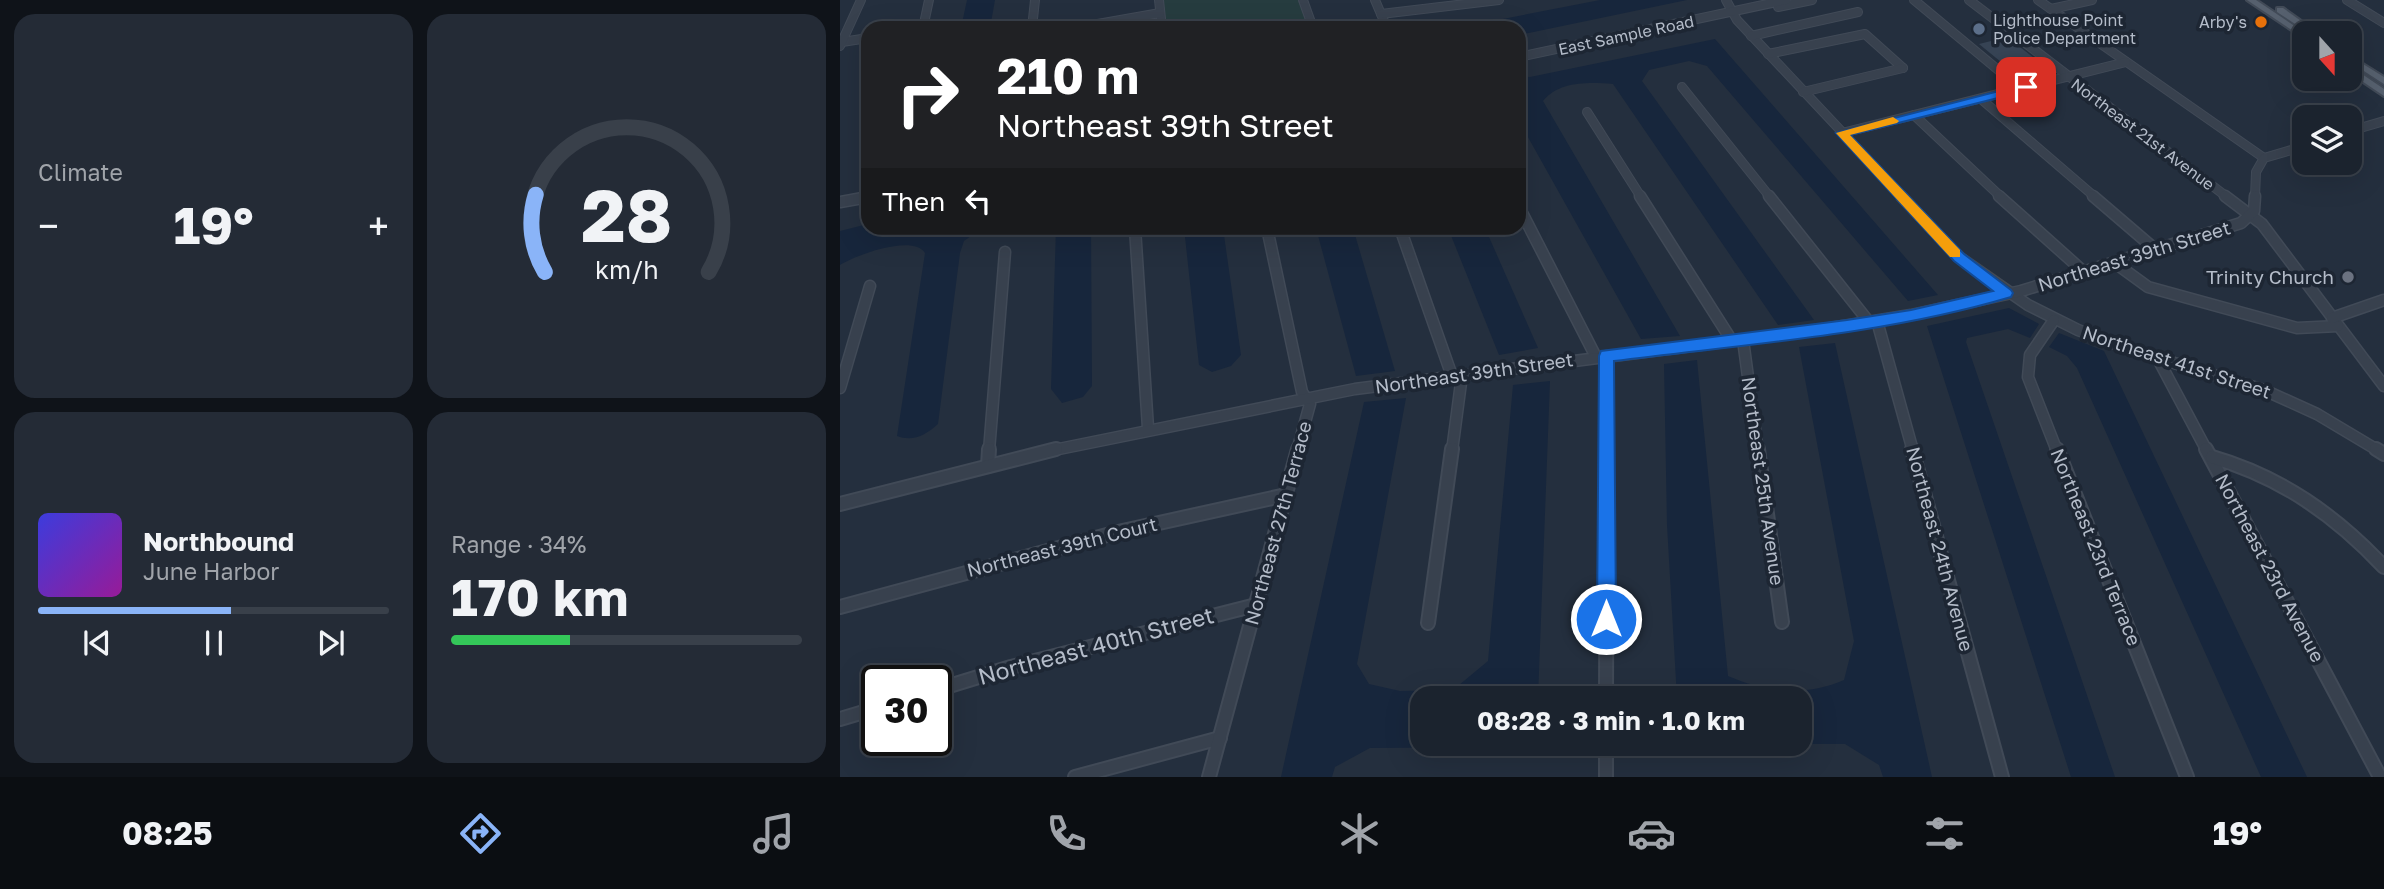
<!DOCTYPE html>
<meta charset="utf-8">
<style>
:root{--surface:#1b232e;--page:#242b36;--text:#f1f3f6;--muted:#a0a4aa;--line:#39404a;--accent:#8ab4f8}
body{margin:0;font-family:"Golos Text",sans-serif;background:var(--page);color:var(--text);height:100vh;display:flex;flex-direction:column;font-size:26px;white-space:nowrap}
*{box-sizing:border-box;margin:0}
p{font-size:23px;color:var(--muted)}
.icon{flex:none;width:38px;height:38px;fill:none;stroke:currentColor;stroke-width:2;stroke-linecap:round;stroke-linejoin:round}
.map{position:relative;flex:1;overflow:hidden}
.drawer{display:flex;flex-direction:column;gap:14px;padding:14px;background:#0f1319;width:840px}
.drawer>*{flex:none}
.banner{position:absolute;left:21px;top:21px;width:665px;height:214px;border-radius:21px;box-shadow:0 7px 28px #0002,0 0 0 2px var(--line);background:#202124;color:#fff;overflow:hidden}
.needle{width:46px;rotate:159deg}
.fabs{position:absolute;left:1452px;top:21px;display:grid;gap:14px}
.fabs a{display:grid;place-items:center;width:70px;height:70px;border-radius:14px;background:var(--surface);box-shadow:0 7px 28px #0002,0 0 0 2px var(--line);font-size:35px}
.speed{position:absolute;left:21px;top:665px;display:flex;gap:14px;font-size:35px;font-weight:700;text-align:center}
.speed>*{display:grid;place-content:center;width:91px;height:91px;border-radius:50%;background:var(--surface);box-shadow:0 7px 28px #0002,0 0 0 2px var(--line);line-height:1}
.speed .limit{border:4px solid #111;border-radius:10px;background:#fff;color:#111}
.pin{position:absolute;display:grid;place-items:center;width:60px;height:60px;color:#fff;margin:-30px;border-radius:14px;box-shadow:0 4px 10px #0006}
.me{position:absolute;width:77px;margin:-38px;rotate:0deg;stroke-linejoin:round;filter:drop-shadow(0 0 5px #0008)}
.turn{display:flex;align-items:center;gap:24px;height:147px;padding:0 21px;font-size:32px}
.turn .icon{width:91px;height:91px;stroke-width:2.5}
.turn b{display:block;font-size:49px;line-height:60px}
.then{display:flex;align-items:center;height:66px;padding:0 21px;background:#0003;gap:14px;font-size:26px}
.big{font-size:52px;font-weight:700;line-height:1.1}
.drawer .card{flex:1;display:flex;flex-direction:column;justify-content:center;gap:10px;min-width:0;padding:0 24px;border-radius:21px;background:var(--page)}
.drawer .dial{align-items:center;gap:0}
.dial svg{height:182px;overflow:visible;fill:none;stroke:var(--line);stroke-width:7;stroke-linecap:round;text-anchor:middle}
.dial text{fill:var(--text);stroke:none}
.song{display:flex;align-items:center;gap:21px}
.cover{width:84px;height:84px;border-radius:10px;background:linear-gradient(135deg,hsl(240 70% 55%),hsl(300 70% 35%))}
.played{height:7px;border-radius:4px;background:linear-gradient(90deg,var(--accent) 55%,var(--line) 55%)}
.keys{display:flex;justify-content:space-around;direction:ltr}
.heat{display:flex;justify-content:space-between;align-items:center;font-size:38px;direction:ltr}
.charge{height:10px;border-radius:5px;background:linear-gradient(90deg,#34c759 34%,var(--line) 0)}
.drawer .tiles{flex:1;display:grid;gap:14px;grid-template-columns:repeat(2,1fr)}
.trip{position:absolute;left:570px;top:686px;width:402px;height:70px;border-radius:21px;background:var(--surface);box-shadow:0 7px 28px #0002,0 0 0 2px var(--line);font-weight:700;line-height:70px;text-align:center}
.tab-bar{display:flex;height:112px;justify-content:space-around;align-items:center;background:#0b0e12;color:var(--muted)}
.tab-bar .icon{width:49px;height:49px}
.tab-bar .on{color:var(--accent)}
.tab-bar b{font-size:32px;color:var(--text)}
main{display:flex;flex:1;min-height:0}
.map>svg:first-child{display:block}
.green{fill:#263c3f}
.water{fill:#17263c}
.building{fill:#364354}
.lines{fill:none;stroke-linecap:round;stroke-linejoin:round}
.minor-far2-casing{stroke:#414a57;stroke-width:10}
.minor-far1-casing{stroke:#414a57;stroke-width:13}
.minor-casing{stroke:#414a57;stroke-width:16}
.major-casing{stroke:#414a57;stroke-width:4}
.minor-far2{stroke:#38414e;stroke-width:8}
.minor-far1{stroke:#38414e;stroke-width:10}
.minor{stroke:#38414e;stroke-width:12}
.major{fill:#56606e;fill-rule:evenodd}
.route{fill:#1a73e8;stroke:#114b97;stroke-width:2}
.slow{fill:#f59e0b}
.food-dot{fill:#e8710a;stroke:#1d2633;stroke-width:2.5}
.service-dot{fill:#5c6f8a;stroke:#1d2633;stroke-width:2.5}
.worship-dot{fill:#6b7280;stroke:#1d2633;stroke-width:2.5}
.labels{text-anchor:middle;stroke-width:7;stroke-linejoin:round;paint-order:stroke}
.far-poi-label{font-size:16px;fill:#b4bcc9;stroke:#1d2633;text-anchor:start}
.far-street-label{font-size:16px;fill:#b4bcc9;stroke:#1d2633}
.street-label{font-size:19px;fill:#b4bcc9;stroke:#1d2633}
.poi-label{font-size:19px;fill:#b4bcc9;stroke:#1d2633;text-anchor:end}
.near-street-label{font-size:23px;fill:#b4bcc9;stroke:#1d2633}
</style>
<main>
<section class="drawer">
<div class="tiles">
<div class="card"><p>Climate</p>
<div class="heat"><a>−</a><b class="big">19°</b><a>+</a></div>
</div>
<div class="card dial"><svg viewBox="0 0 100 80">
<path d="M14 69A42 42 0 1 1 86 69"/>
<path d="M14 69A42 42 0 0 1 10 35" stroke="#8ab4f8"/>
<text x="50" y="56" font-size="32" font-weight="700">28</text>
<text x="50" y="72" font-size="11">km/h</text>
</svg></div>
<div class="card">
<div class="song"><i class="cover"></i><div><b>Northbound</b><p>June Harbor</p></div></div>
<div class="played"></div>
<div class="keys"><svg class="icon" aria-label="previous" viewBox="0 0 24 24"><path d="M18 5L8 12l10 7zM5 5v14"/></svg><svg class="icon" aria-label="pause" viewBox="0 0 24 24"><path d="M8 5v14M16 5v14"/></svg><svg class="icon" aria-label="next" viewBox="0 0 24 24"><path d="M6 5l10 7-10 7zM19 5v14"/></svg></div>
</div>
<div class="card"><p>Range · 34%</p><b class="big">170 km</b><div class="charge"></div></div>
</div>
</section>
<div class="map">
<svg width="1544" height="777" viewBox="0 0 1544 777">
<rect width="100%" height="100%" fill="#242f3e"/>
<polygon class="green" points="322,0 459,0 468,28 326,28"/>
<g class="water">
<polygon points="127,0 155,0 150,28 121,28"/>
<polygon points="760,0 847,0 679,35 679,28 594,28 637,24"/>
<path d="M 875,39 L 1098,295 L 1068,301 L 867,66 L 849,61 L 809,70 L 802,81 L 974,320 L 938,325 L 773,84 C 749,82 719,81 703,101 L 840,336 L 801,339 L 679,121 L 679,76 L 690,77 Z"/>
<path d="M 28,224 L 28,228 L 142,228 L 124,241 L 120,253 L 98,424 C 86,435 73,442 57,436 L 85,253 C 73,234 16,255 0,265 L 0,231 Z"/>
<polygon points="216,228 251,228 252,386 243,397 222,403 211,389"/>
<polygon points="344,228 383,228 401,355 391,366 372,372 359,365"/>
<polygon points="476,228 513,228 555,371 516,376"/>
<polygon points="608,228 645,228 698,348 659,355"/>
<polygon points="1169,308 1199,324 1190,338 1168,329 1127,338 1126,342 1275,777 1231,777 1087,326"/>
<polygon points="1219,333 1264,351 1467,777 1421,777 1237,368 1227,356 1209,347"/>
<path d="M 995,343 L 1092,777 L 1043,777 L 1039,765 L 1005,744 L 839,744 L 961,744 L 961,698 L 837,698 L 827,525 L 824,364 L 857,360 L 888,676 C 925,692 966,697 1004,680 L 1014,641 L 959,347 Z"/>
<polygon points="710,381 698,698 583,698 583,744 685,744 682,747 530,748 495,767 492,777 441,777 524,402 566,398 517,664 529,684 560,691 613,690 648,661 673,385"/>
</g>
<polygon class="building" points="1167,37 1198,61 1189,64 1174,59 1161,62 1139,44"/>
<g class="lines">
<defs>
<g id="minor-far2">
<polyline points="319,0 322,28"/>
<polyline points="463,0 473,28"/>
<polyline points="535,0 547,28"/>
<polyline points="886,0 897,20 1063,197"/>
<polyline points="1074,0 1181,89"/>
<polyline points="1129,0 1387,197"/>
<polyline points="1198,0 1424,158"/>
<polyline points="1507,0 1544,23"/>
<polyline points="938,7 972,0"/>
<polyline points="1211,9 1252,0"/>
<polyline points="541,14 659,0"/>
<polyline points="83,28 89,0"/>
<polyline points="192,28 195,0"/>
<polyline points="235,28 320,13"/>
<polyline points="911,36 1018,12"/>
<polyline points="2,42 28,38"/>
<polyline points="0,46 21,0"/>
<polyline points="928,54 1025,34 1063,68"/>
<polyline points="679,57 946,0"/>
<polyline points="842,87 930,197"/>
<polyline points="963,92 1063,68"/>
<polyline points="1141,99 1255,197"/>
<polyline points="747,112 801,197"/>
<polyline points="1074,115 1161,197"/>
<polyline points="1510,131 1544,121"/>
<polyline points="1002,133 1286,62"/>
<polyline points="25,197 28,197"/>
<polyline points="1415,197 1416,172 1424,158 1465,146"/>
</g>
<g id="minor-far1">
<polyline points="800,196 892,341"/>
<polyline points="929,196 1029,322"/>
<polyline points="1061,196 1119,257 1188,305 1238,330 1291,350 1424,390 1477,414 1539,451"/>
<polyline points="1159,196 1244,272"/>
<polyline points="1253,196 1316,250"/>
<polyline points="1385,196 1422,224 1544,386"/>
<polyline points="0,202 28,197"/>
<polyline points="679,207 756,357"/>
<polyline points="295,228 308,428"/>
<polyline points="427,228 462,392 470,404 457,451"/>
<polyline points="560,228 612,376"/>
<polyline points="1275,263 1308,287 1457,328 1498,326"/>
<polyline points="1492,318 1544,300"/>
<polyline points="1214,320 1190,355 1188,377 1217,451"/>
<polyline points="1037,321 1073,451"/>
<polyline points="903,340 918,451"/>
<polyline points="1318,359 1367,451"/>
<polyline points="0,388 30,286"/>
<polyline points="149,451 165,252"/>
<polyline points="209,451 515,389 985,329 1071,315 1181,291 1401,223 1414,211 1415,196"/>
<polyline points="612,451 622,375"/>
<polyline points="767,451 767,356"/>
</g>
<g id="minor">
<polyline points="918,449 942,622"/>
<polyline points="1072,449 1162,777"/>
<polyline points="1217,449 1347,777"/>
<polyline points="1366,449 1540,777"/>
<polyline points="1536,449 1544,454"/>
<path d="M 1372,457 C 1441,477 1495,515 1544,567"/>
<polyline points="148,466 149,449"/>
<polyline points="0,504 216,449"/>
<polyline points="0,607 278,532 446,495"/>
<polyline points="588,623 612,449"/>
<polyline points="96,690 171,667 416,605"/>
<polyline points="766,698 767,449"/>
<polyline points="0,719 37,708"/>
<polyline points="766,744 766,777"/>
<polyline points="235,777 380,738"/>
<polyline points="369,777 458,449"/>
</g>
<g id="major">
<polygon points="1407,0 1416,0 1465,33 1465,39"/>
<polygon points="1437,8 1443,8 1478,33 1469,33 1437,12"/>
<polygon points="1510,56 1544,77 1544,84 1510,62"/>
<polygon points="1510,66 1544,89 1544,96 1510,73"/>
</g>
</defs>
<use href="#minor-far2" class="minor-far2-casing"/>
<use href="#minor-far1" class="minor-far1-casing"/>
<use href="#minor" class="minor-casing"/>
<use href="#major" class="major-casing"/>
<use href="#minor-far2" class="minor-far2"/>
<use href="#minor-far1" class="minor-far1"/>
<use href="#minor" class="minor"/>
<use href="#major" class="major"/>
</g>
<path class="route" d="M 1186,84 L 1192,87 L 1190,90 L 1010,135 L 1124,254 L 1171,290 L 1173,293 L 1171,297 C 1043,335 907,344 774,361 L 776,619 L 773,626 L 766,628 L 759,626 L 757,619 L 759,356 L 761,351 L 1007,320 L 1071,310 L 1153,291 L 1114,261 L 996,133 Z"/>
<polygon class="slow" points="1053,117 1059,121 1057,123 1010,135 1120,250 1120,257 1110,257 996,133"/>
<circle class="food-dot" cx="1421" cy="22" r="7"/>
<circle class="service-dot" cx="1139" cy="29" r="7"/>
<circle class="worship-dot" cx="1508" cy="277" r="7"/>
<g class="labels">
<g class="far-poi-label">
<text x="1153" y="26">Lighthouse Point<tspan x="1153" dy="18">Police Department</tspan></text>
<text x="1407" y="28" text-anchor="end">Arby's</text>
</g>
<g class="far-street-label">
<text transform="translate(786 35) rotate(-12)" y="6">East Sample Road</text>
<text transform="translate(1303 134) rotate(37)" y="6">Northeast 21st Avenue</text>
</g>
<g class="street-label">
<text transform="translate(1294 256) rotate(-17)" y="7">Northeast 39th Street</text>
<text transform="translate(1337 362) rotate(18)" y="7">Northeast 41st Street</text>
<text transform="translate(634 373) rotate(-8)" y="7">Northeast 39th Street</text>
<text transform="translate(923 481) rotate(82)" y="7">Northeast 25th Avenue</text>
<text transform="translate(438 523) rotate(-75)" y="7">Northeast 27th Terrace</text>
<text transform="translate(222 547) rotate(-14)" y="7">Northeast 39th Court</text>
<text transform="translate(1256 547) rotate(68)" y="7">Northeast 23rd Terrace</text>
<text transform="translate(1100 549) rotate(75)" y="7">Northeast 24th Avenue</text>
<text transform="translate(1430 568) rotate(62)" y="7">Northeast 23rd Avenue</text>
</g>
<g class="poi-label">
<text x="1494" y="284">Trinity Church</text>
</g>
<g class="near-street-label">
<text transform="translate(256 646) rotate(-15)" y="8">Northeast 40th Street</text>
</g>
</g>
</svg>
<div class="fabs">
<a><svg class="needle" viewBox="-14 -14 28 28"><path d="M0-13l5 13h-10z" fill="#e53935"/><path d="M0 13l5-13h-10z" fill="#a0a4aa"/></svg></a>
<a><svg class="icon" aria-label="layers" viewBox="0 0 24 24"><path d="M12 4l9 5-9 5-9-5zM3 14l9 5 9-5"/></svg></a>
</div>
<div class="speed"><div class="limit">30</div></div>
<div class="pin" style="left:1186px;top:87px;background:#d93025"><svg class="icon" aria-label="arrive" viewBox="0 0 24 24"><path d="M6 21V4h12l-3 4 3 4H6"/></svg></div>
<svg class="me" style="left:766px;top:619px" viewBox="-20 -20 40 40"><circle r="17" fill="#1a73e8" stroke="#fff" stroke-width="3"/><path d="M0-11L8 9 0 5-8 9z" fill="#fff"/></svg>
<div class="trip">08:28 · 3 min · 1.0 km</div>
<div class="banner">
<div class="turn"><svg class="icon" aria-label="right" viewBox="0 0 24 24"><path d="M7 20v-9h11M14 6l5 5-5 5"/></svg><div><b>210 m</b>Northeast 39th Street</div></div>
<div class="then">Then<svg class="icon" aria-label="left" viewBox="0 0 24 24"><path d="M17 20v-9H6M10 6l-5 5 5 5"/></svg></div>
</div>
</div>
</main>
<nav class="tab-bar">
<b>08:25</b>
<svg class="icon on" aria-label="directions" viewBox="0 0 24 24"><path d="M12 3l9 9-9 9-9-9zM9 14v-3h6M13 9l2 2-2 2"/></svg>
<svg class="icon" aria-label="music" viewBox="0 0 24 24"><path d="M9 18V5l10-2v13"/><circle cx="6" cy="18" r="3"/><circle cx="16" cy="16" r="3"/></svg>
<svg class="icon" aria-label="phone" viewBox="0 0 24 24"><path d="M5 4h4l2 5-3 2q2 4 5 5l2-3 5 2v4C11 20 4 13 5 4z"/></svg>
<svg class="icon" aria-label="climate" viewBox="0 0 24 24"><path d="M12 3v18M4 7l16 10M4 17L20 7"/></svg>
<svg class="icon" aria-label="car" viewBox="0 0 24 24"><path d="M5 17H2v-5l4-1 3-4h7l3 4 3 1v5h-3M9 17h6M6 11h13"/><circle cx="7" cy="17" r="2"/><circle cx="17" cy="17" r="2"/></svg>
<svg class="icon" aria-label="filters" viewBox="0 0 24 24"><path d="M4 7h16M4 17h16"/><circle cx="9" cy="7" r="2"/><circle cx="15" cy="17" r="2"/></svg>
<b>19°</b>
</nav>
